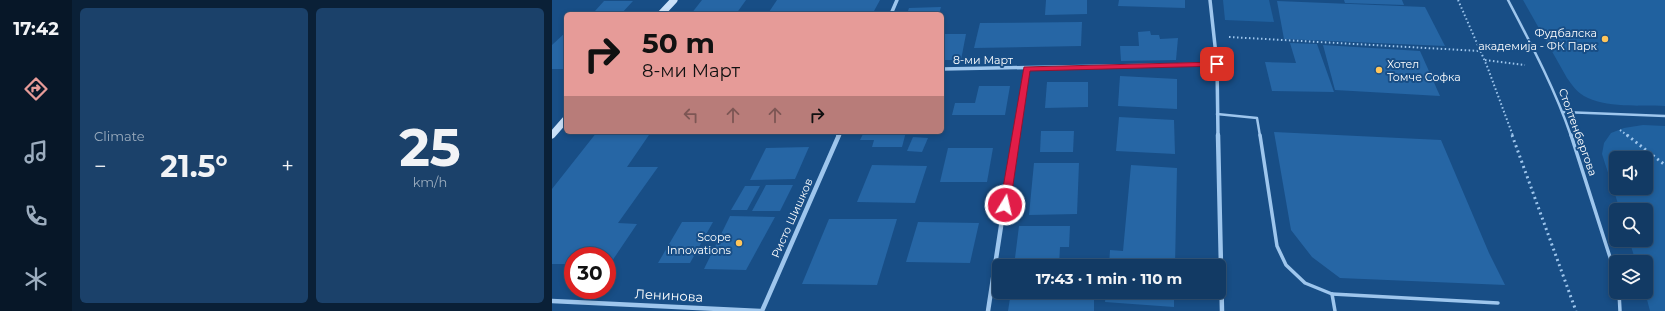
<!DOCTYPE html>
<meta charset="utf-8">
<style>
:root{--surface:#123a64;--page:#1b416a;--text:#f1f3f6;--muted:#9cadbf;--line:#315478;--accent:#e69b98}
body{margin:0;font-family:Montserrat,sans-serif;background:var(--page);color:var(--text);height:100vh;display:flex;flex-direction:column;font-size:15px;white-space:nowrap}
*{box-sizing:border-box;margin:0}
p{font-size:13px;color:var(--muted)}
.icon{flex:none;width:22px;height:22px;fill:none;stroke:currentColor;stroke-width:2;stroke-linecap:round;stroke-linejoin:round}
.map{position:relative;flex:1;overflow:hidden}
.side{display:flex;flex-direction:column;gap:8px;padding:8px;background:#0a2037;width:480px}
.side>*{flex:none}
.hud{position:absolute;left:12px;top:12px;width:380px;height:122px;border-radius:6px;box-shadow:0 2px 6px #0003,0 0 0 1px var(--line);background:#e69b98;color:#111;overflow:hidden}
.fabs{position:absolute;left:1057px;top:151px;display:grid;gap:8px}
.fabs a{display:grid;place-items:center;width:44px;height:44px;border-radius:6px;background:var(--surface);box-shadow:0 2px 6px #0003,0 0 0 1px var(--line);font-size:20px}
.speed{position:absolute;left:12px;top:247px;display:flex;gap:8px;font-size:20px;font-weight:700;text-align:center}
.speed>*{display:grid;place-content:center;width:52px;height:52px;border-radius:50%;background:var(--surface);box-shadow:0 2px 6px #0003,0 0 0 1px var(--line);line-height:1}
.speed .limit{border:6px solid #d22;background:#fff;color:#111}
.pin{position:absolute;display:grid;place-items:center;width:34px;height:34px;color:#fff;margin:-17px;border-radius:8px;box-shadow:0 2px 6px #0006}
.me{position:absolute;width:44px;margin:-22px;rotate:9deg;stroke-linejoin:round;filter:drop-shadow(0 0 3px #0008)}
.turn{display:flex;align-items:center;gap:14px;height:84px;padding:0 12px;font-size:18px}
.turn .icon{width:52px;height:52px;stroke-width:2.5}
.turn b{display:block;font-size:28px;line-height:34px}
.lanes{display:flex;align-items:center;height:38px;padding:0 12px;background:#0003;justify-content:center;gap:20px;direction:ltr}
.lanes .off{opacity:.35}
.big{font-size:30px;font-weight:700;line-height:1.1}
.side .tile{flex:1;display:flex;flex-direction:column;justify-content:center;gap:6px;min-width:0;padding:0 14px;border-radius:6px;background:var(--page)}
.side .dial{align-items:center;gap:0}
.dial b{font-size:52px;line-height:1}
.heat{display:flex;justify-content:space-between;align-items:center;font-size:22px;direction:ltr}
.side .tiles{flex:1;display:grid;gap:8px;grid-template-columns:repeat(2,1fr)}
.trip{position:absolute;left:440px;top:259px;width:234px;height:40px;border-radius:6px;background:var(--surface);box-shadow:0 2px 6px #0003,0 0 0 1px var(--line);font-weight:700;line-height:40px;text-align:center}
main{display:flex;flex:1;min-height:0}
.tab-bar{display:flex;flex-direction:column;width:72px;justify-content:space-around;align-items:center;background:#071728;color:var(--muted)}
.tab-bar .icon{width:28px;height:28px}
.tab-bar .active{color:var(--accent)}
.tab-bar b{font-size:18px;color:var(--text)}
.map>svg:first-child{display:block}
.green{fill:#20619f;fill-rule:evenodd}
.building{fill:#2666a5}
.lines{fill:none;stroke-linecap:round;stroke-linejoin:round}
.path-far1{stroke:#9ec6ed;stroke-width:2;stroke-dasharray:1.5 2.5;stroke-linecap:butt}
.path{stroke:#9ec6ed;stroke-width:3;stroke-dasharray:2 3.5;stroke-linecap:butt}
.lane-far1{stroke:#9ec6ed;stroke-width:2.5}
.lane{stroke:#9ec6ed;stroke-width:3.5}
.street-far1{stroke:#9ec6ed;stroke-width:3.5}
.street{stroke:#9ec6ed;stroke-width:4.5}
.secondary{stroke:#cae1f9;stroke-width:7}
.route{fill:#e11d48;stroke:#92132f}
.poi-dot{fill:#ffc55a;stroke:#184e86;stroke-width:1.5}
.labels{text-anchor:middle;stroke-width:4;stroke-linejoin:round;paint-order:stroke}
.poi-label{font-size:11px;fill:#fff;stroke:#184e86;text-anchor:end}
.street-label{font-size:11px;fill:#fff;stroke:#184e86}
.near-street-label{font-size:13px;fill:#fff;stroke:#184e86}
</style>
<main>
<nav class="tab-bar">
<b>17:42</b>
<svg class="icon active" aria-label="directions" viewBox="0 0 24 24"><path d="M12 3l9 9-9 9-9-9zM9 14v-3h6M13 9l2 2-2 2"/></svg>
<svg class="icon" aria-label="music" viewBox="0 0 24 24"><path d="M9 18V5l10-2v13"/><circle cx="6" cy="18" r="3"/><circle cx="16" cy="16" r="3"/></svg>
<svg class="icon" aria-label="phone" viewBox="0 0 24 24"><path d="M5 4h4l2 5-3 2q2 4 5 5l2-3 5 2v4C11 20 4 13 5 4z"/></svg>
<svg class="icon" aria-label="climate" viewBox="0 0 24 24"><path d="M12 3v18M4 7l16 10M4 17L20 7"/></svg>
</nav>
<section class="side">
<div class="tiles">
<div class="tile"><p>Climate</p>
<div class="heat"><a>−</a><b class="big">21.5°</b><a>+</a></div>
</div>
<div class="tile dial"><b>25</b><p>km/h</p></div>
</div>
</section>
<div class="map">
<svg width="1113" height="311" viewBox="0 0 1113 311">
<rect width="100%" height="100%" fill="#184e86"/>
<g class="green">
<polygon points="671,0 717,0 722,22 673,20"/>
<path d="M 971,0 L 1113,0 L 1113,106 C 1090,105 1052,108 1032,96 C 1025,92 1020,85 1015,78 Z"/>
<path d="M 1091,125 L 1113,126 L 1113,311 L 1098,311 L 1093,292 L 1094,262 L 1084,262 L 1077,240 L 1094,240 L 1094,210 L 1068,210 L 1050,154 L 1052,143 L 1059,133 L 1072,128 ZM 1064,158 L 1094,158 L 1094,188 L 1064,188 Z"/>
</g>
<g class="building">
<polygon points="150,0 194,0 184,14 139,14"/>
<polygon points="225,0 328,0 322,11 217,12"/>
<polygon points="494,0 535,0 535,14 493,15"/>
<polygon points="567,0 633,0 633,8 566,6"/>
<polygon points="792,0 850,0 852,5 793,3"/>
<polygon points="52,1 81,1 69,14 28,14 31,11 43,11"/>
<polygon points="725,1 873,7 893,46 732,39"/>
<polygon points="389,7 387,14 355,14 357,8"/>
<polygon points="530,22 529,46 422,48 428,23"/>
<polygon points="598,31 599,35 607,35 608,39 626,38 624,60 569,61 568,46 587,46 586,32"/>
<polygon points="14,32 14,69 0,69 0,45"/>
<polygon points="390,34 414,34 409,60 390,60"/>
<polygon points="738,43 765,44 782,92 720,91 713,62 744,63"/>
<polygon points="771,45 868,51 888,96 783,90"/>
<polygon points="568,76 625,79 625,109 566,106"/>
<polygon points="495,82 536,82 536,107 493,108"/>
<polygon points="427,86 458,86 453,115 400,115 403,103 423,103"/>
<polygon points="567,117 622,120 623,154 564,151"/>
<polygon points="489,131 522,131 521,152 488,152"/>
<polygon points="45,132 99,132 75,167 106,167 66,223 85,224 58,264 55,264 55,256 21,256 21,264 0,264 0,189"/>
<polygon points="312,132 354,132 350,147 320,147 322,140 308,140"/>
<polygon points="722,132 889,140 937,253 953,285 788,278 760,257 739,230"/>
<polygon points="361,137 376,138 370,152 355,151"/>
<polygon points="257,147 243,179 198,180 214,148"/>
<polygon points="396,148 441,148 435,182 388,182"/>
<polygon points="482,163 527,163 525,214 477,215"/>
<polygon points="320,165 375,166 363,203 305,202"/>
<polygon points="579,165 625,168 623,266 557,266 558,250 571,251"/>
<polygon points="214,185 241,185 228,211 200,211"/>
<polygon points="193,186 208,186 195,210 179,210"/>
<polygon points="178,216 223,217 194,270 152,269"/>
<polygon points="277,219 345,219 325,285 250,284"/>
<polygon points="130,222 161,222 138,263 106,263"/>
<polygon points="366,222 427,223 418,263 354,262"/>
<polygon points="467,226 518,226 517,247 508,247 507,266 462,266"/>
<polygon points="459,292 542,292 542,311 456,311"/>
<polygon points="554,292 622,292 622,307 553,302"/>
</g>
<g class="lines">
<g class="path-far1">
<polyline points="906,0 935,66 961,136"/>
<polyline points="677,37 928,51"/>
<polyline points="933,60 973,65"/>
<polyline points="1068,130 1076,136"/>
</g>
<g class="path">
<polyline points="960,135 1024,311"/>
<polyline points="1075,135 1113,165"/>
</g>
<g class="lane-far1">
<path d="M 956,0 C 979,44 1003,89 1019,136"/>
<polyline points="1011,112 1113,116"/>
<polyline points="665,114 705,118 708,136"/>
</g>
<g class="lane">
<polyline points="708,135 725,246 734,265 753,283 780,294 946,303"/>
<polyline points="1019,135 1064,276"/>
<polyline points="1067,292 1068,311"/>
<polyline points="780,294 783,311"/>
</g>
<g class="street-far1">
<polyline points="658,0 665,64 666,136"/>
<polyline points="339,14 345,0"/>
<polyline points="390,69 665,64"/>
<polyline points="286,136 288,132"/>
<polyline points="463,136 474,68"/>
</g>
<g class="street">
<polyline points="666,135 670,311"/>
<polyline points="0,301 208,311"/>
<polyline points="210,311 287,135"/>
<polyline points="436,311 463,135"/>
</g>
<g class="secondary">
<polyline points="109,14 122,0"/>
<polyline points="0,135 14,119"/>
</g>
</g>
<polygon class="route" points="665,62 667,63 667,66 478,71 458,205 456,208 449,208 448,205 472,67"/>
<g class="poi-dot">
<circle cx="1053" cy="39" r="4"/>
<circle cx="827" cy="70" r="4"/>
<circle cx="187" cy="243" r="4"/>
</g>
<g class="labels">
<g class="poi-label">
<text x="1045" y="37">Фудбалска<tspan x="1045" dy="13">академија - ФК Парк</tspan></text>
<text x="835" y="68" text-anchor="start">Хотел<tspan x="835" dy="13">Томче Софка</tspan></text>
<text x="179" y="241">Scope<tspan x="179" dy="13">Innovations</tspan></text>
</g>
<g class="street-label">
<text x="431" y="64">8-ми Март</text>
<text transform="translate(1026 132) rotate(70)" y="4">Столтенбергова</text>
<text transform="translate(240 218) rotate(-66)" y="4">Ристо Шишков</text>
</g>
<g class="near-street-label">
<text transform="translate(117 295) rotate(3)" y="5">Ленинова</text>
</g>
</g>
</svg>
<div class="fabs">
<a><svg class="icon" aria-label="sound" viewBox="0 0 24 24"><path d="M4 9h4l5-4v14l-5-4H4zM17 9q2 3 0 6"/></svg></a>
<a><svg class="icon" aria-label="search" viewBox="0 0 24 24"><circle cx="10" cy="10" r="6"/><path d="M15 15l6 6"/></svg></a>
<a><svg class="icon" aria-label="layers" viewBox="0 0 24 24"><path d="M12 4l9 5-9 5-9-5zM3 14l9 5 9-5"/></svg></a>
</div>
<div class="speed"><div class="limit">30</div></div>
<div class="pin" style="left:665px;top:64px;background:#d93025"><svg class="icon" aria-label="arrive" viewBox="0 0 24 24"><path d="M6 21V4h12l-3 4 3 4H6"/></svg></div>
<svg class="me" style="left:453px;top:205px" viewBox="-20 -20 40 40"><circle r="17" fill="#e11d48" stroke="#fff" stroke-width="3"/><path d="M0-11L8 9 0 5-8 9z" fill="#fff"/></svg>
<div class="trip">17:43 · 1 min · 110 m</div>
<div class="hud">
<div class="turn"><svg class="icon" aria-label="right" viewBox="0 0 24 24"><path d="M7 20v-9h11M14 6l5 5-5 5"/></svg><div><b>50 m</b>8-ми Март</div></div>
<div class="lanes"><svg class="icon off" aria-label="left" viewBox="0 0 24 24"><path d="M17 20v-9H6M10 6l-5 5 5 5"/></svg><svg class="icon off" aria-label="ahead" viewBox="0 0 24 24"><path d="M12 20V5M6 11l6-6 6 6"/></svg><svg class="icon off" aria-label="ahead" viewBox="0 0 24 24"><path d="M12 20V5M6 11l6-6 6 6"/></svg><svg class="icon" aria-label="right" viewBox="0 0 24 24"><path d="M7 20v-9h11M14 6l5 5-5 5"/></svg></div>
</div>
</div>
</main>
